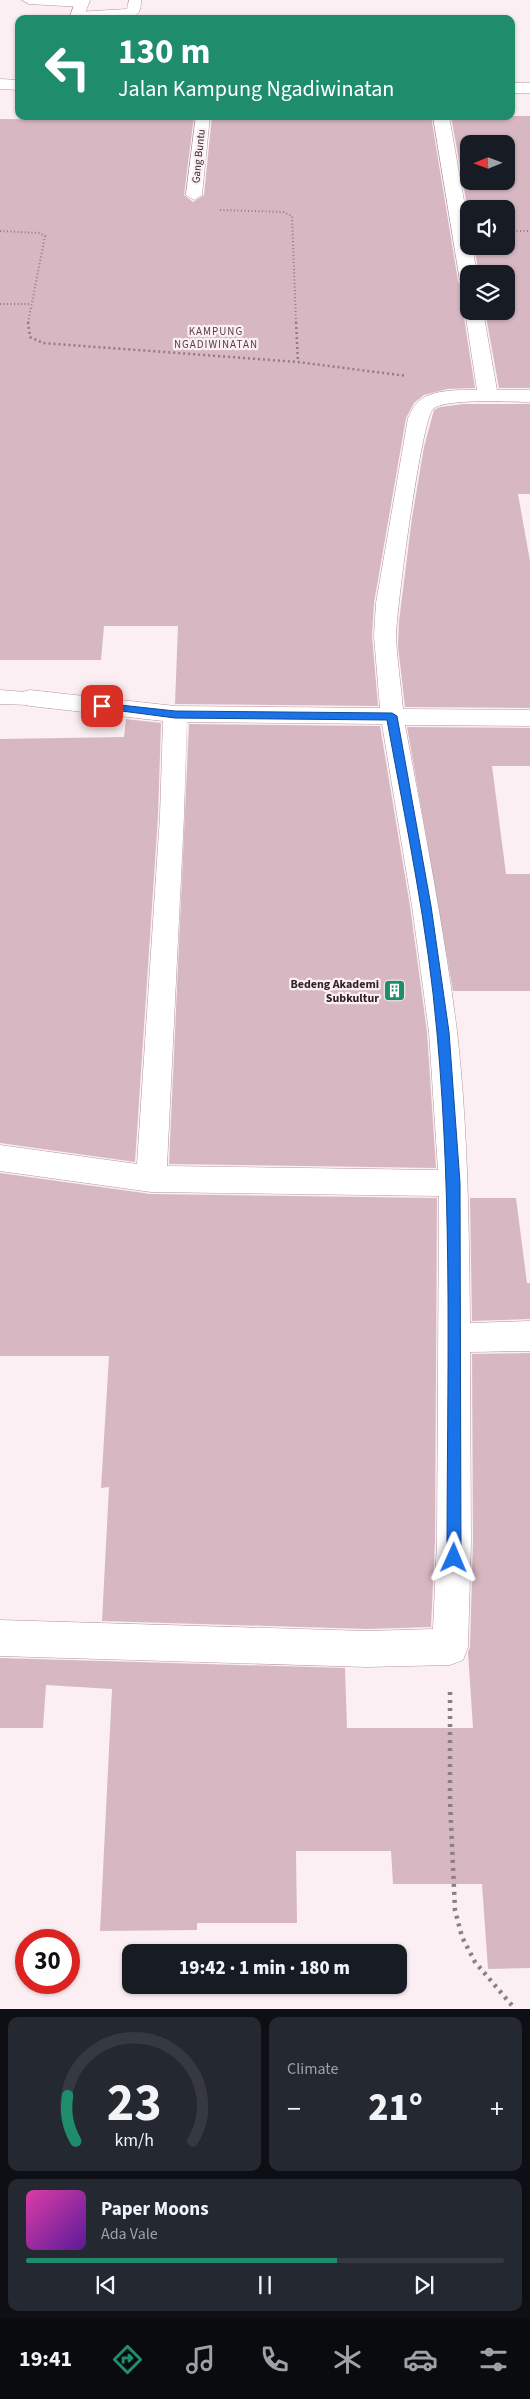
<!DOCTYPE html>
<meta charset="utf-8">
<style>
:root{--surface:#171b24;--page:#242831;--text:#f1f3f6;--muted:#9ea1a6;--line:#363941;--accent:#1f8d6c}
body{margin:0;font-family:"Source Sans 3",sans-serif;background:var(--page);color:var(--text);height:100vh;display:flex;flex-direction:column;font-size:19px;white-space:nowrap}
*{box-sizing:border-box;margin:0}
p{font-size:16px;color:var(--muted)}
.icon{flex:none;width:28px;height:28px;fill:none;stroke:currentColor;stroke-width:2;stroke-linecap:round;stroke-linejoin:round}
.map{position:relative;height:2009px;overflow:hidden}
.details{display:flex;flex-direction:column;gap:8px;padding:8px;background:#0d0f14;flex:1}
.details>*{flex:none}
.top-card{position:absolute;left:15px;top:15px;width:500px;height:105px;border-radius:10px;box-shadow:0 1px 4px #0004;background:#1f8d6c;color:#fff;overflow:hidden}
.needle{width:32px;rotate:269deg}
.tools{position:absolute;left:460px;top:135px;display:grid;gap:10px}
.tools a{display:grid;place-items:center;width:55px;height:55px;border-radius:10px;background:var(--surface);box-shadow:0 1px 4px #0004;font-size:25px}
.speed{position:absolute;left:15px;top:1929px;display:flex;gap:10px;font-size:25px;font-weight:700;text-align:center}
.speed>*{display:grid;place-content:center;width:65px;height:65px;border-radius:50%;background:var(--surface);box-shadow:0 1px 4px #0004;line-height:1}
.speed .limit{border:8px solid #d22;background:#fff;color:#111}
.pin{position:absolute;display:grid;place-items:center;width:42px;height:42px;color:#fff;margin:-21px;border-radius:10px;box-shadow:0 2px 8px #0006}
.me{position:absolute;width:55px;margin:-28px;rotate:1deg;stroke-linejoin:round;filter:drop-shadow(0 0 4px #0008)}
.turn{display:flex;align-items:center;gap:18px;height:105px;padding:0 20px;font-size:22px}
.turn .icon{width:65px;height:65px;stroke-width:2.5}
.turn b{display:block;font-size:35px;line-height:42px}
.big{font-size:38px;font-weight:800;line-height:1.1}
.details .card{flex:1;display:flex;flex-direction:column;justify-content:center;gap:8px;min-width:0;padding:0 18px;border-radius:10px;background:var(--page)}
.details .dial{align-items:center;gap:0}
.dial svg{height:130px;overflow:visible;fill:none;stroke:var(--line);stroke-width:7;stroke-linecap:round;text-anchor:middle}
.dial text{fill:var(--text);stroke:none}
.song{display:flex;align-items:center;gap:15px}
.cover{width:60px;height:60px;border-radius:8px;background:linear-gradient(135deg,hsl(320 70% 55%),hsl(270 70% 35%))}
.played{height:5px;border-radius:2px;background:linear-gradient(90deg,var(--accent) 65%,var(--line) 65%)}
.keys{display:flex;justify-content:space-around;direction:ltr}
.heat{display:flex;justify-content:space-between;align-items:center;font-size:28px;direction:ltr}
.details .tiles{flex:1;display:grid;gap:8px;grid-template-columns:1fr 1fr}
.card:last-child{grid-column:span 2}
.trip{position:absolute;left:122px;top:1944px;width:285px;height:50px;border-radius:10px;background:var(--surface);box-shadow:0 1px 4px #0004;font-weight:800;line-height:50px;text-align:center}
.menu{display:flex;height:80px;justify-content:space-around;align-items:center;background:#090b0e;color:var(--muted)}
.menu .icon{width:35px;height:35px}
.menu .current{color:var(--accent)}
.menu b{font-size:22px;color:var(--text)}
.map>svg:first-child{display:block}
.building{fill:#d7b8c2;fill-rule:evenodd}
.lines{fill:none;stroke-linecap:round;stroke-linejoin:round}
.lane-casing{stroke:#b2959e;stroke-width:1}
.street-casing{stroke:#b2959e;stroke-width:1}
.secondary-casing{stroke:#b2959e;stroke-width:1}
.path-far2{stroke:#8c7f83;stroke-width:2;stroke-dasharray:1 2.5;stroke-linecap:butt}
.path-far1{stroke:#8c7f83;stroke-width:2.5;stroke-dasharray:2 3;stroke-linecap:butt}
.path{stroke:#8c7f83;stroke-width:4.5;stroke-dasharray:3 5;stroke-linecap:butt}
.lane{fill:#fff;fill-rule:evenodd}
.street{fill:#fff;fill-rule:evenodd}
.secondary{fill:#fff;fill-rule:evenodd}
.route{fill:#1a73e8;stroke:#114b97}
.labels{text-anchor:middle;stroke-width:4.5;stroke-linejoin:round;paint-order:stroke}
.far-street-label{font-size:11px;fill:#2f2327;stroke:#fceff3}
.far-neighbourhood-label{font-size:11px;letter-spacing:1px;fill:#593f48;stroke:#fceff3}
.poi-label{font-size:12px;font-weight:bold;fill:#2f2327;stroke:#fceff3;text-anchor:end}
</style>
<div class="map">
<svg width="530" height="2009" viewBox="0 0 530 2009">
<rect width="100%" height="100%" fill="#fceff3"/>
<g class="building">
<polygon points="125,116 194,116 184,195 193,202 204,195 212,116 431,116 458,281 462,286 469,288 469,305 463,311 475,388 447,389 424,395 414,403 406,418 374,603 372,636 378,706 175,704 178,626 104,626 101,660 0,660 0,119 125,120"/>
<path d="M 451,116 L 530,116 L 530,388 L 499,388 L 485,311 L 506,311 L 506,274 L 479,274 L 474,246 L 506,246 L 506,209 L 469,209 L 469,217 ZM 469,144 L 506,144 L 506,181 L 469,181 Z"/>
<polygon points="464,404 530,404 530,494 518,494 530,561 530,708 405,707 398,646 399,621 412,518 424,447 434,410 440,407"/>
<polygon points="126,719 161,723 158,816 135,1162 0,1143 0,739 124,737"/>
<polygon points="189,724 380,726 410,906 427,1032 436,1168 169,1164"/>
<polygon points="407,727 530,728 530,766 492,766 506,874 530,874 530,991 453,991"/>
<polygon points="0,1173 151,1194 437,1198 435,1541 431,1627 367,1629 102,1621 109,1487 101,1488 109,1356 0,1356"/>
<polygon points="470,1198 516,1198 527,1283 530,1283 530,1319 472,1321"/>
<polygon points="530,1353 530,1968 488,1969 482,1884 393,1884 391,1851 296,1851 297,1923 197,1923 197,1930 100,1931 112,1689 46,1685 43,1728 0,1728 0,1658 345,1668 347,1728 473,1728 468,1652 470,1647 473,1541 472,1354"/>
</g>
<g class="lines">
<defs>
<g id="lane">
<path d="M 129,0 L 141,0 C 141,5 141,11 136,15 C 128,20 84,19 72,19 L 70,16 L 77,12 L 127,9 Z"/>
<polygon points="196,116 210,116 202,195 194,200 186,195"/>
<polygon points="0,690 38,693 41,698 38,703 30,705 0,704"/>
</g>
<g id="street">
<polygon points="22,0 87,0 89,3 82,7 29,4"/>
<polygon points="433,116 449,116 469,229 469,246 472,246 477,274 469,274 469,286 463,285 460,281"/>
<path d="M 469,307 L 469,311 L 483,311 L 497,390 L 530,390 L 530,402 C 512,402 444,398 433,409 C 421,421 396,612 396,637 C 397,661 401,685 403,709 L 530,710 L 530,726 L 405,725 C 424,827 444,928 457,1031 C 468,1128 469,1226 470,1323 L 530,1321 L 530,1351 L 470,1352 L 471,1541 L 468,1647 L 463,1660 L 450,1665 L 367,1667 L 0,1656 L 0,1620 L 367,1631 L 433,1629 L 437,1541 L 439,1196 L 151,1192 L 0,1171 L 0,1145 L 137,1164 L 160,816 L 163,721 L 30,706 L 22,704 L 18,698 L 22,692 L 30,690 L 175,706 L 380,708 L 374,636 L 376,603 L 408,418 C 411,412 414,405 419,401 C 433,389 460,390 477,390 L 465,311 ZM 187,722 L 382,724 L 412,906 L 429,1032 L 438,1170 L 167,1166 L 184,816 Z"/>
</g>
<g id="secondary">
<polygon points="76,0 90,0 83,19 69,19"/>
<polygon points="0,79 19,80 19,90 0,89"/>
<rect x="511" y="83" width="19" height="10"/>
</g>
</defs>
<use href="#lane" class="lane-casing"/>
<use href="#street" class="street-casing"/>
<use href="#secondary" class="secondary-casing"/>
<g class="path-far2">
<polyline points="220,210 283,212 292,216 296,323"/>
<polyline points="0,231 39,233 45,236 28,323"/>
<polyline points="506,231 530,231"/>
<polyline points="0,304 30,304"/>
</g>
<g class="path-far1">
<polyline points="28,322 30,337 43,343 298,362 407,376"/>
<polyline points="296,322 298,362"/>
</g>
<polyline class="path" points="450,1692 450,1801 455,1910 462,1937 475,1962 515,2009"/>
<use href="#lane" class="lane"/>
<use href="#street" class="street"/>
<use href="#secondary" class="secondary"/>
</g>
<path class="route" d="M 102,703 L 175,711 L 392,713 L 397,716 L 431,906 L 449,1032 L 460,1183 L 461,1558 L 459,1563 L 454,1565 L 449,1563 L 447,1558 C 447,1383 453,1207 437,1033 C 428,928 406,824 387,720 L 175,718 L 99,708 L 99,704 Z"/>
<defs>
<symbol id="building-square" viewBox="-11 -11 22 22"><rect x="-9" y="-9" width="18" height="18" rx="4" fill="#1f8d6c" stroke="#fceff3"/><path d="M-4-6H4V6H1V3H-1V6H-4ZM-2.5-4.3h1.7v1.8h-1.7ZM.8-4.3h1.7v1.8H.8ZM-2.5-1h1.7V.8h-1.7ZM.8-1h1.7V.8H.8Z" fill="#fff"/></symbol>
</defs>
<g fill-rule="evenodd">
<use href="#building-square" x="382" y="978" width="25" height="25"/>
</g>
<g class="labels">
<g class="far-street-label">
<text transform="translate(198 156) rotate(-84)" y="4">Gang Buntu</text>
</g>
<g class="far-neighbourhood-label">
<text x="216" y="335">KAMPUNG<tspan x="216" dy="13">NGADIWINATAN</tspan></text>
</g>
<g class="poi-label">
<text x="379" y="988">Bedeng Akademi<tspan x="379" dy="14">Subkultur</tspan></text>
</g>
</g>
</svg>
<div class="tools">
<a><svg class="needle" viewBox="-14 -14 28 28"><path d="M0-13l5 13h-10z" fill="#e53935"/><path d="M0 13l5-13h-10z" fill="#9ea1a6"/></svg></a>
<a><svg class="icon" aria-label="sound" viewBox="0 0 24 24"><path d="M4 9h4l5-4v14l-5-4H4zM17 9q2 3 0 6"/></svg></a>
<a><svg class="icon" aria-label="layers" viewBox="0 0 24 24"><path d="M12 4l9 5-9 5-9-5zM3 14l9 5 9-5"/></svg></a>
</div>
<div class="speed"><div class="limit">30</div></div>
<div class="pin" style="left:102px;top:706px;background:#d93025"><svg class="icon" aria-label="arrive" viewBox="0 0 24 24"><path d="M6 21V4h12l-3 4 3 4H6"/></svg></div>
<svg class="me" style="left:454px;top:1558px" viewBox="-20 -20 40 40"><path d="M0-17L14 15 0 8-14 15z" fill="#1a73e8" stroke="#fff" stroke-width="4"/></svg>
<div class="trip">19:42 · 1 min · 180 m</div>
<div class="top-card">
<div class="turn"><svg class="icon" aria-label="left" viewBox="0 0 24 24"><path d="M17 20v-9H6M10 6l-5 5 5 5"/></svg><div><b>130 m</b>Jalan Kampung Ngadiwinatan</div></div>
</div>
</div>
<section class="details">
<div class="tiles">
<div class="card dial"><svg viewBox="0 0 100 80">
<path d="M14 69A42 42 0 1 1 86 69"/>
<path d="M14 69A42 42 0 0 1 9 41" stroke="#1f8d6c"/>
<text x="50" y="56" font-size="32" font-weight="700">23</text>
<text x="50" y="72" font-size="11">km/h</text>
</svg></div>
<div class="card"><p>Climate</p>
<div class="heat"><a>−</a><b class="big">21°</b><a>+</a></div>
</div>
<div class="card">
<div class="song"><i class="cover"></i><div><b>Paper Moons</b><p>Ada Vale</p></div></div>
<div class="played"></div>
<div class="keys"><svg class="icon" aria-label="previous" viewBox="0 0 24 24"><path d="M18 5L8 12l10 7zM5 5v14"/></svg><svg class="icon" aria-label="pause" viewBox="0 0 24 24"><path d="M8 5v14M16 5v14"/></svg><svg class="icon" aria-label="next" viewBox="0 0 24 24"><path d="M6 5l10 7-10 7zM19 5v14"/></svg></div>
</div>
</div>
</section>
<nav class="menu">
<b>19:41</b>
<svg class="icon current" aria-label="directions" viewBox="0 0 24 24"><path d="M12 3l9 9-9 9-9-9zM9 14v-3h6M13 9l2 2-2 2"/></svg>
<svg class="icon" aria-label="music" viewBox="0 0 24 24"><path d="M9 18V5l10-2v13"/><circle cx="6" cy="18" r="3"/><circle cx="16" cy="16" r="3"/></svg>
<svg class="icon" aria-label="phone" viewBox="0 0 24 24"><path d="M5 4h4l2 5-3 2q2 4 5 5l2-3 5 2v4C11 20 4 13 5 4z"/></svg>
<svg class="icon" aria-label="climate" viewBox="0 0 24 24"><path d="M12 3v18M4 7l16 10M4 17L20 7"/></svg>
<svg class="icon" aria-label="car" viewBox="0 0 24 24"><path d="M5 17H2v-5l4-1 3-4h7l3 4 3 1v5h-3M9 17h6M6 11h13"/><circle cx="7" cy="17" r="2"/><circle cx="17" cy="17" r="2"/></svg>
<svg class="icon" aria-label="filters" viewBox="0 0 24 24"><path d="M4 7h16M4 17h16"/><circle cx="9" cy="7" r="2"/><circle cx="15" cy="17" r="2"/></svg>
</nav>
